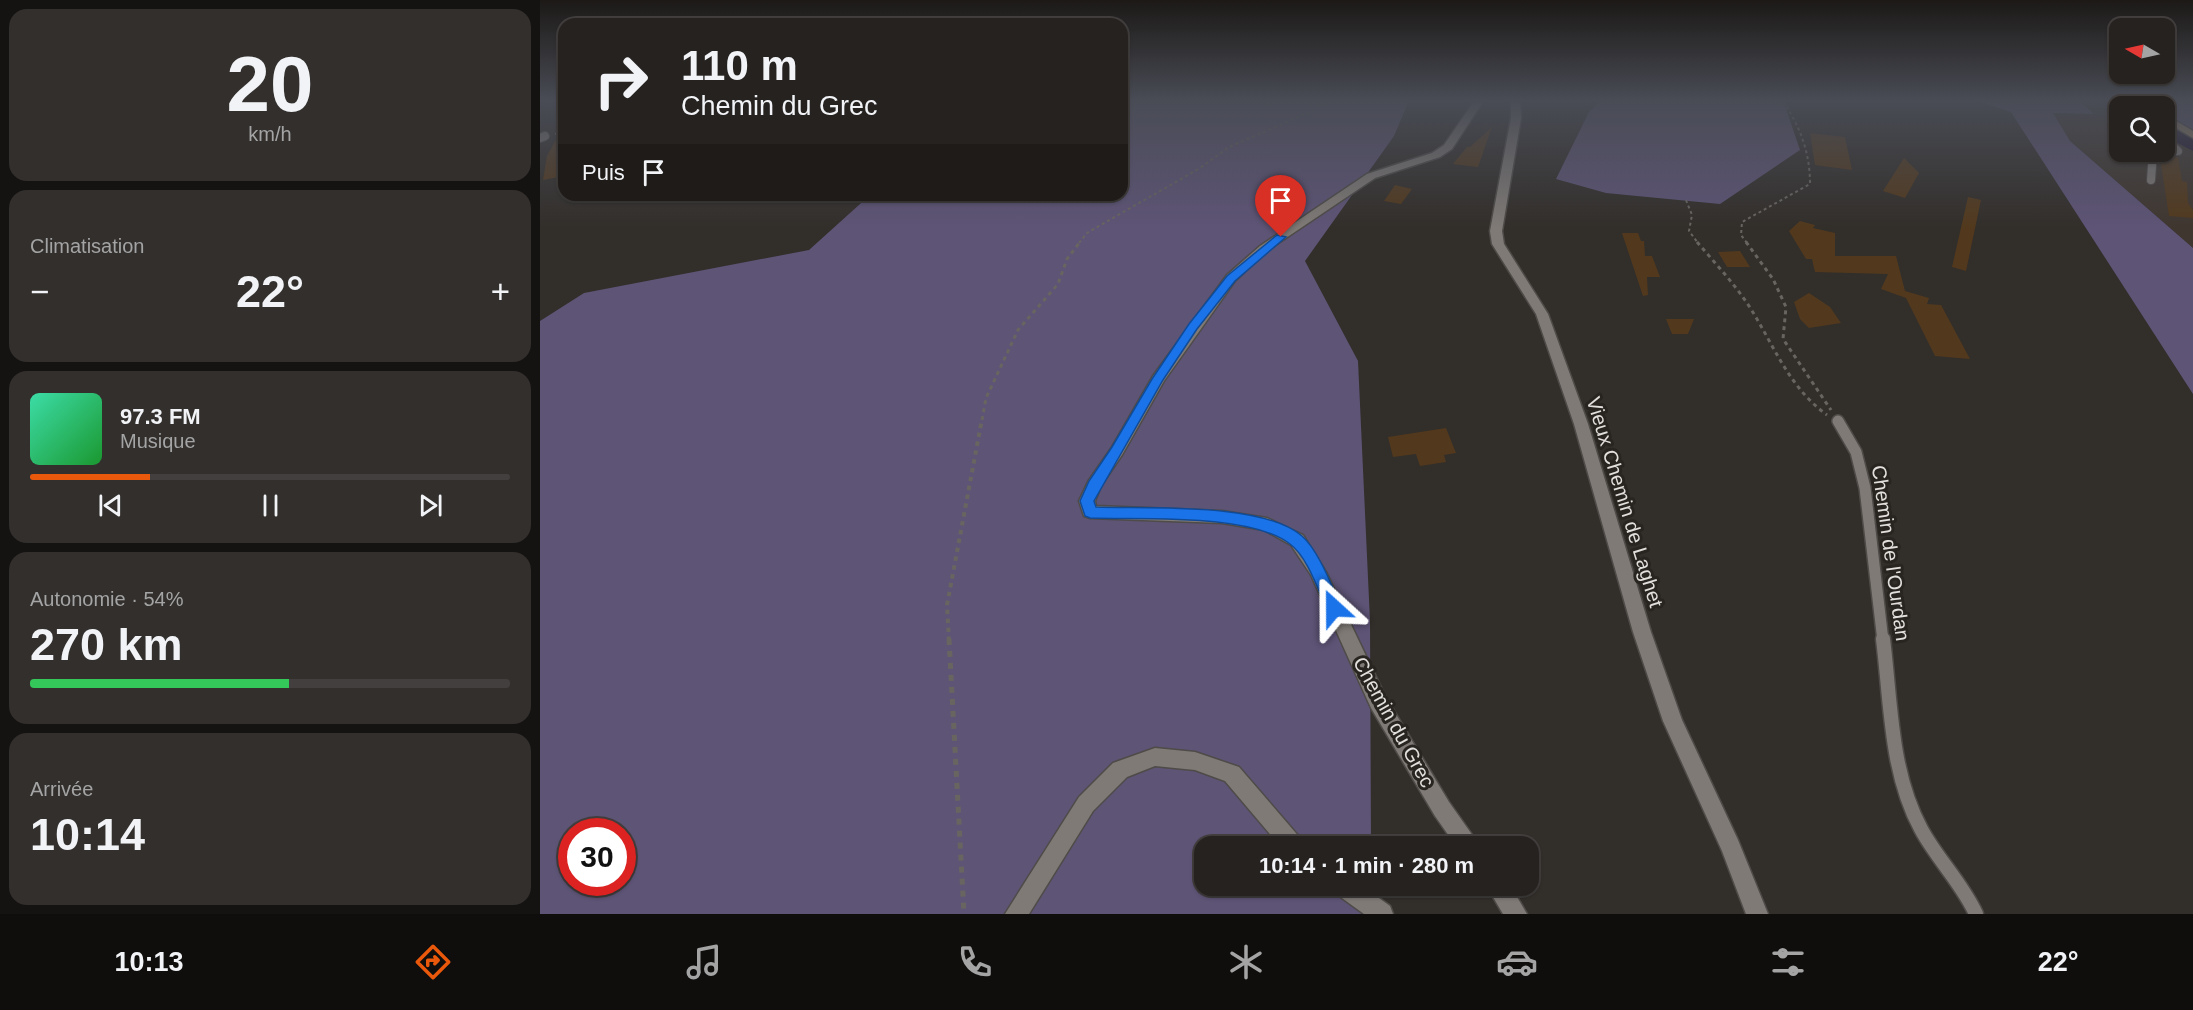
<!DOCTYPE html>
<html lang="fr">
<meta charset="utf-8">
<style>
:root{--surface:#262220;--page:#322f2d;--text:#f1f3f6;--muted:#a4a4a5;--line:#423f3e;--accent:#ea580c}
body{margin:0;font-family:Arial,sans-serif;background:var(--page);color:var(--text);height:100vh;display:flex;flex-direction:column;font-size:22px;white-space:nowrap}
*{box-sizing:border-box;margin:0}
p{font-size:20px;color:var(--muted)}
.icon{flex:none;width:33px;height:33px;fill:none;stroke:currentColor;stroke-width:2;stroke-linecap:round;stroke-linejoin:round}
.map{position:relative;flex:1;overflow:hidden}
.panel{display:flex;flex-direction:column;gap:9px;padding:9px;background:#151312;width:540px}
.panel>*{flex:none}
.top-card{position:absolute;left:18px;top:18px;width:570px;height:183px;border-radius:18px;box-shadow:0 2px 4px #0004,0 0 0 2px var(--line);background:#262220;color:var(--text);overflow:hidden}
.needle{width:39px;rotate:279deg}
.buttons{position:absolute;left:1569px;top:18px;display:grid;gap:12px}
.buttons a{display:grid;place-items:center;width:66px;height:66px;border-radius:12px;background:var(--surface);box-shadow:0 2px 4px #0004,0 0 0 2px var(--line);font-size:30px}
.speed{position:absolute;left:18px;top:818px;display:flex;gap:12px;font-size:30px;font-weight:700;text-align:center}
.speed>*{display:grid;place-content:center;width:78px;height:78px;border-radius:50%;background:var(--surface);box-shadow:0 2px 4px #0004,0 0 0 2px var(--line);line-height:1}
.speed .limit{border:9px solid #d22;background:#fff;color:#111}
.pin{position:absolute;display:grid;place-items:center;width:51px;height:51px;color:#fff;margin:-62px -26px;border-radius:50% 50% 50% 0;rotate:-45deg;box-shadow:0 0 6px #0007}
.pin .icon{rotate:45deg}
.me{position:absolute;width:66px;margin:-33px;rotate:336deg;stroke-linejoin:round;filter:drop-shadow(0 0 4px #0008)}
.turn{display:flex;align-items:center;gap:21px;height:126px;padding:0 24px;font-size:27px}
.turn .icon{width:78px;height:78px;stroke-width:2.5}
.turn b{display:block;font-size:42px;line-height:51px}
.then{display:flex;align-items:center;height:57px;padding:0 24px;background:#0003;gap:12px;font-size:22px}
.big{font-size:45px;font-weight:700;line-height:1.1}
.panel .widget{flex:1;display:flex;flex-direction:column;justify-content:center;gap:9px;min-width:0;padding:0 21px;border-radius:18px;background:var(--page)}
.panel .dial{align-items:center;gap:0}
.dial b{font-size:78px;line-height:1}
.song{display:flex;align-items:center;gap:18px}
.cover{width:72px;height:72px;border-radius:9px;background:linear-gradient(135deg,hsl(160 70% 55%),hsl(130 70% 35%))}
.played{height:6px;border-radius:3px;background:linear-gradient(90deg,var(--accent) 25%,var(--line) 25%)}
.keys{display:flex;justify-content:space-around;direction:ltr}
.heat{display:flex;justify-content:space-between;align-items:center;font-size:33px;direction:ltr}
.charge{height:9px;border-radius:4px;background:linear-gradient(90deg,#34c759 54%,var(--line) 0)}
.trip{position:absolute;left:654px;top:836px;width:345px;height:60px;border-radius:18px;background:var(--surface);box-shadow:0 2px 4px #0004,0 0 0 2px var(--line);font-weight:700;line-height:60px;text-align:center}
.tab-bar{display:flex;height:96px;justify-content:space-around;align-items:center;background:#0f0e0d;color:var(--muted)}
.tab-bar .icon{width:42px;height:42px}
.tab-bar .on{color:var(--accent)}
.tab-bar b{font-size:27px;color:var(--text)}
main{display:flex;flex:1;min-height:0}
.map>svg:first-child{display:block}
.built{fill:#3f362f}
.forest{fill:#5e5476;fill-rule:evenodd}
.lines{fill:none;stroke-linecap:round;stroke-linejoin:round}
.river{fill:#1f1531;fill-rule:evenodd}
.building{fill:#52391d}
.lane-far2-casing{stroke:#4e4b48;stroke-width:10}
.lane-far1-casing{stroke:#4e4b48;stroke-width:14}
.lane-casing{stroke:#4e4b48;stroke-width:17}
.street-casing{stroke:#4e4b48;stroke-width:3}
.secondary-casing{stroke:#4e4b48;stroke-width:3}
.path-far3{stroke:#686561;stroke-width:2;stroke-dasharray:3 3;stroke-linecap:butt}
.path-far2{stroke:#686561;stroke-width:3;stroke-dasharray:4 4;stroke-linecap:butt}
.path-far1{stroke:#686561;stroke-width:4;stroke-dasharray:4.5 4.5;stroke-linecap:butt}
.path{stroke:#686561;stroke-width:5;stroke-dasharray:6 6;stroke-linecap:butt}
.lane-far2{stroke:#7f7a76;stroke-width:8}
.lane-far1{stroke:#7f7a76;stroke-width:11}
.lane{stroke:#7f7a76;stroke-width:14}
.street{fill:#7f7a76;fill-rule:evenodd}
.secondary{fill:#9c8469;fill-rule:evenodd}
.route{fill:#1a73e8;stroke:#114b97;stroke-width:1.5}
.labels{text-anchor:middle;stroke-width:6;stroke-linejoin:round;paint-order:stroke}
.street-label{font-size:20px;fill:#e2e0dd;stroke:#282420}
</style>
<main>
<section class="panel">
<div class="widget dial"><b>20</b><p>km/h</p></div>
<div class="widget"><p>Climatisation</p>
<div class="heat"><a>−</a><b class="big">22°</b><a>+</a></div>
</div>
<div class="widget">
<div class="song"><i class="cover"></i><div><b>97.3 FM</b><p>Musique</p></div></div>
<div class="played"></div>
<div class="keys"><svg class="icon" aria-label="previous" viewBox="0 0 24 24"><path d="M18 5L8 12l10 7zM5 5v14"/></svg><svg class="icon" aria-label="pause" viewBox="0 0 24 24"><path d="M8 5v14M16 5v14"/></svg><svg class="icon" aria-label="next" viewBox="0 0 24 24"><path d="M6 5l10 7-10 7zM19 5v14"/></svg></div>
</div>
<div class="widget"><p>Autonomie · 54%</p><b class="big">270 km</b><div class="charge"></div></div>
<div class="widget"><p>Arrivée</p><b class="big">10:14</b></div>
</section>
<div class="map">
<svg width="1653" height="914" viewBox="0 0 1653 914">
<rect width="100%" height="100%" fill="#322e2a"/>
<polygon class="built" points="1538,100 1600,100 1612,106 1580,106 1580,152 1624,152 1625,113 1653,130 1653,248 1530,141 1513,113 1553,114"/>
<g class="forest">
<path d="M 582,100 L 869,100 L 854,136 L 765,261 L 818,361 L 830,621 L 831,846 L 664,846 L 664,885 L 831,885 L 831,914 L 0,914 L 0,321 L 44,293 L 269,250 L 330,195 L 582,195 ZM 32,831 L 82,831 L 82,882 L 32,882 Z"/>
<polygon points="1062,100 1243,100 1260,150 1180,204 1066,193 1016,179 1049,112"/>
<polygon points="1435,100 1538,100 1554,114 1513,113 1530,141 1653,248 1653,394 1471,112"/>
<polygon points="1600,100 1653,100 1653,130 1625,113 1624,106 1612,106"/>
</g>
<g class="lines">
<polygon class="river" points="1624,119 1653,134 1653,151 1624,136"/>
</g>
<g class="building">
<polygon points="24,125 24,176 3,180 7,156"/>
<polygon points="952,127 938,167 913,164 927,147 930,147"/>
<polygon points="1270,133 1305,137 1312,170 1275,165"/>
<polygon points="1638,157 1642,181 1647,182 1648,203 1653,210 1653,218 1629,216 1621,164 1624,158"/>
<polygon points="1364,158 1379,173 1365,198 1343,191"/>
<polygon points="855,185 872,189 861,204 844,201"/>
<polygon points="1428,197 1441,200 1426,271 1412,267"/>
<polygon points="1260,221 1275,225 1273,228 1295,233 1295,256 1356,256 1365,291 1389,298 1387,304 1401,305 1430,359 1395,356 1366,298 1341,289 1348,274 1275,272 1272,259 1266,259 1249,231"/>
<polygon points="1082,233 1098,233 1101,241 1104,241 1105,256 1112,256 1120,277 1107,277 1108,295 1103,296"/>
<polygon points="1200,251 1210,267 1187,267 1178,252"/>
<polygon points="1269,293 1290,307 1301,323 1269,328 1260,319 1254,302"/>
<polygon points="1126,319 1154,319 1148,334 1132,334"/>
<polygon points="906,428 916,453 904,455 906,462 880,466 876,454 853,457 848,437"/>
</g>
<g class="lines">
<defs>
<g id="lane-far2">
<polyline points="1580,108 1577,105 1600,102"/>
<polyline points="0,138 5,136"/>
<polyline points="1611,180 1613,152 1638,151 1624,139"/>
</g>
<polyline id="lane-far1" points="1298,421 1316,452 1325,488 1343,641"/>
<path id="lane" d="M 1343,639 C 1351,702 1350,772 1381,829 C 1397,859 1422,883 1436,914"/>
<g id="street">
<polygon points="935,100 944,100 912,149 900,157 835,178 728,250 695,281 624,381 582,455 561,486 555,501 556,506 682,511 727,518 763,535 786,572 845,696 909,802 940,846 916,846 895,816 831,708 771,575 751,545 724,530 682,523 550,518 544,516 539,501 549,480 572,447 613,376 687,275 720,246 827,174 892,153 904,145"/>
<polygon points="971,100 980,100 981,118 962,231 964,244 1008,314 1048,424 1111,632 1142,720 1198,840 1228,914 1206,914 1182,851 1123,721 1093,632 1034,424 996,314 952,244 950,231 971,118"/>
<polygon points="615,748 655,752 699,767 761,839 765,846 740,846 685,781 655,770 615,766 587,777 553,811 489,914 465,914 539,797 573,763"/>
<polygon points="792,885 821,885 850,906 853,914 824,914 795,893"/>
<polygon points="946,885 970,885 987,914 963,914"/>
</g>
<g id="secondary">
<polygon points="1592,100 1603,100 1612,106 1601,106"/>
<polygon points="1624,114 1653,131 1653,138 1624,121"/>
</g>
</defs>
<use href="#lane-far2" class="lane-far2-casing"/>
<use href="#lane-far1" class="lane-far1-casing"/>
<use href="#lane" class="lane-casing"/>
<use href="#street" class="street-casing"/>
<use href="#secondary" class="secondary-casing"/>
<g class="path-far3">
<polyline points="15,134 24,131"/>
<polyline points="1146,200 1152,215 1149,231 1158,243"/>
<polyline points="539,243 547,233 660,168 689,147 770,112 789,100"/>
<path d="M 1207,243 L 1201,235 L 1202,222 L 1270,184 C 1270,152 1260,126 1242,100"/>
</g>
<g class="path-far2">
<path d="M 1157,242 C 1174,262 1192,281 1207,303 C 1233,342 1247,386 1287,415"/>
<polyline points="1206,242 1233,279 1246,307 1243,339 1291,410"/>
<polyline points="442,420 446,398 478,330 518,284 527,259 540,242"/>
</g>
<polyline class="path-far1" points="409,641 407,605 442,419"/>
<polyline class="path" points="409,639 424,914"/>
<use href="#lane-far2" class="lane-far2"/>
<use href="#lane-far1" class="lane-far1"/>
<use href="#lane" class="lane"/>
<use href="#street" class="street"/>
<use href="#secondary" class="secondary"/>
</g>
<linearGradient id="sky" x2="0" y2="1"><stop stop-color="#1c1917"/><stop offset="0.44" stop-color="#494c55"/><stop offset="1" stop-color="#494c55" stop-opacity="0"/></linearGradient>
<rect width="1653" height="228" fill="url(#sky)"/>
<path class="route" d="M 737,235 L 746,237 L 695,281 L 657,329 L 623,380 L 554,501 L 556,507 C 608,509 722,502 762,536 C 779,551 792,587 802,608 L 794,614 L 788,612 C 779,593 768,557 750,544 C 710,513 602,520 550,518 L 545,516 L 540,501 L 549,481 L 572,447 L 612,379 L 649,324 L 687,276 Z"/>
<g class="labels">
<g class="street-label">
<text transform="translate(1085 502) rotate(73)" y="7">Vieux Chemin de Laghet</text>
<text transform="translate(1351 553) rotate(82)" y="7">Chemin de l'Ourdan</text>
<text transform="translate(854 722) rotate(61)" y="7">Chemin du Grec</text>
</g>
</g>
</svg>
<div class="buttons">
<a><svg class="needle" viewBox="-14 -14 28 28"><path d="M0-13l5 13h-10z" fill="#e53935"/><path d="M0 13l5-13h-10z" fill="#a4a4a5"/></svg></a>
<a><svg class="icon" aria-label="search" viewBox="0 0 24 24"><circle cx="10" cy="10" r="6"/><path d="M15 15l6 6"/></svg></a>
</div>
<div class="speed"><div class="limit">30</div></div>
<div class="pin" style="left:741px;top:237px;background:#d93025"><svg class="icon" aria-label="arrive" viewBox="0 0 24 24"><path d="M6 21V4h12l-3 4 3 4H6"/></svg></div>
<svg class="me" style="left:794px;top:608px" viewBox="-20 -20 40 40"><path d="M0-17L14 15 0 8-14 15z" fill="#1a73e8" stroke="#fff" stroke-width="4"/></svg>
<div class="trip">10:14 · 1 min · 280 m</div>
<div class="top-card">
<div class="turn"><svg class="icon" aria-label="right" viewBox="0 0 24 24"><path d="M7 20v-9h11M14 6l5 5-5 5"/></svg><div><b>110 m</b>Chemin du Grec</div></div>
<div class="then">Puis<svg class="icon" aria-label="arrive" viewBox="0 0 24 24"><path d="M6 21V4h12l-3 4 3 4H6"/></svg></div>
</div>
</div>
</main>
<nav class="tab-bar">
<b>10:13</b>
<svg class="icon on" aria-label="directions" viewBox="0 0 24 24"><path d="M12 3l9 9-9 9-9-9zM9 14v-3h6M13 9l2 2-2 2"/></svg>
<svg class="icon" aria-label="music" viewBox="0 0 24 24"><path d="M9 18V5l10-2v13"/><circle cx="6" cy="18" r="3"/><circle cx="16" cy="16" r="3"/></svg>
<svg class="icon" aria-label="phone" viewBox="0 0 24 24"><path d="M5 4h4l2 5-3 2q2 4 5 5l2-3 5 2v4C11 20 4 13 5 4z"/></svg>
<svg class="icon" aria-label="climate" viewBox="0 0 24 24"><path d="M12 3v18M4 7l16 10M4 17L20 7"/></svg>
<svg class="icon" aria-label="car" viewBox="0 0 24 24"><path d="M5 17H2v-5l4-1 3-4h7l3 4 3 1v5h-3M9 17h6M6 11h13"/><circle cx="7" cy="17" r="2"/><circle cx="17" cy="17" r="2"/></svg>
<svg class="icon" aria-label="filters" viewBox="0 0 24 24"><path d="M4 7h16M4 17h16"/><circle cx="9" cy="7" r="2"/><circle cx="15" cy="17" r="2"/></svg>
<b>22°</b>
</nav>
